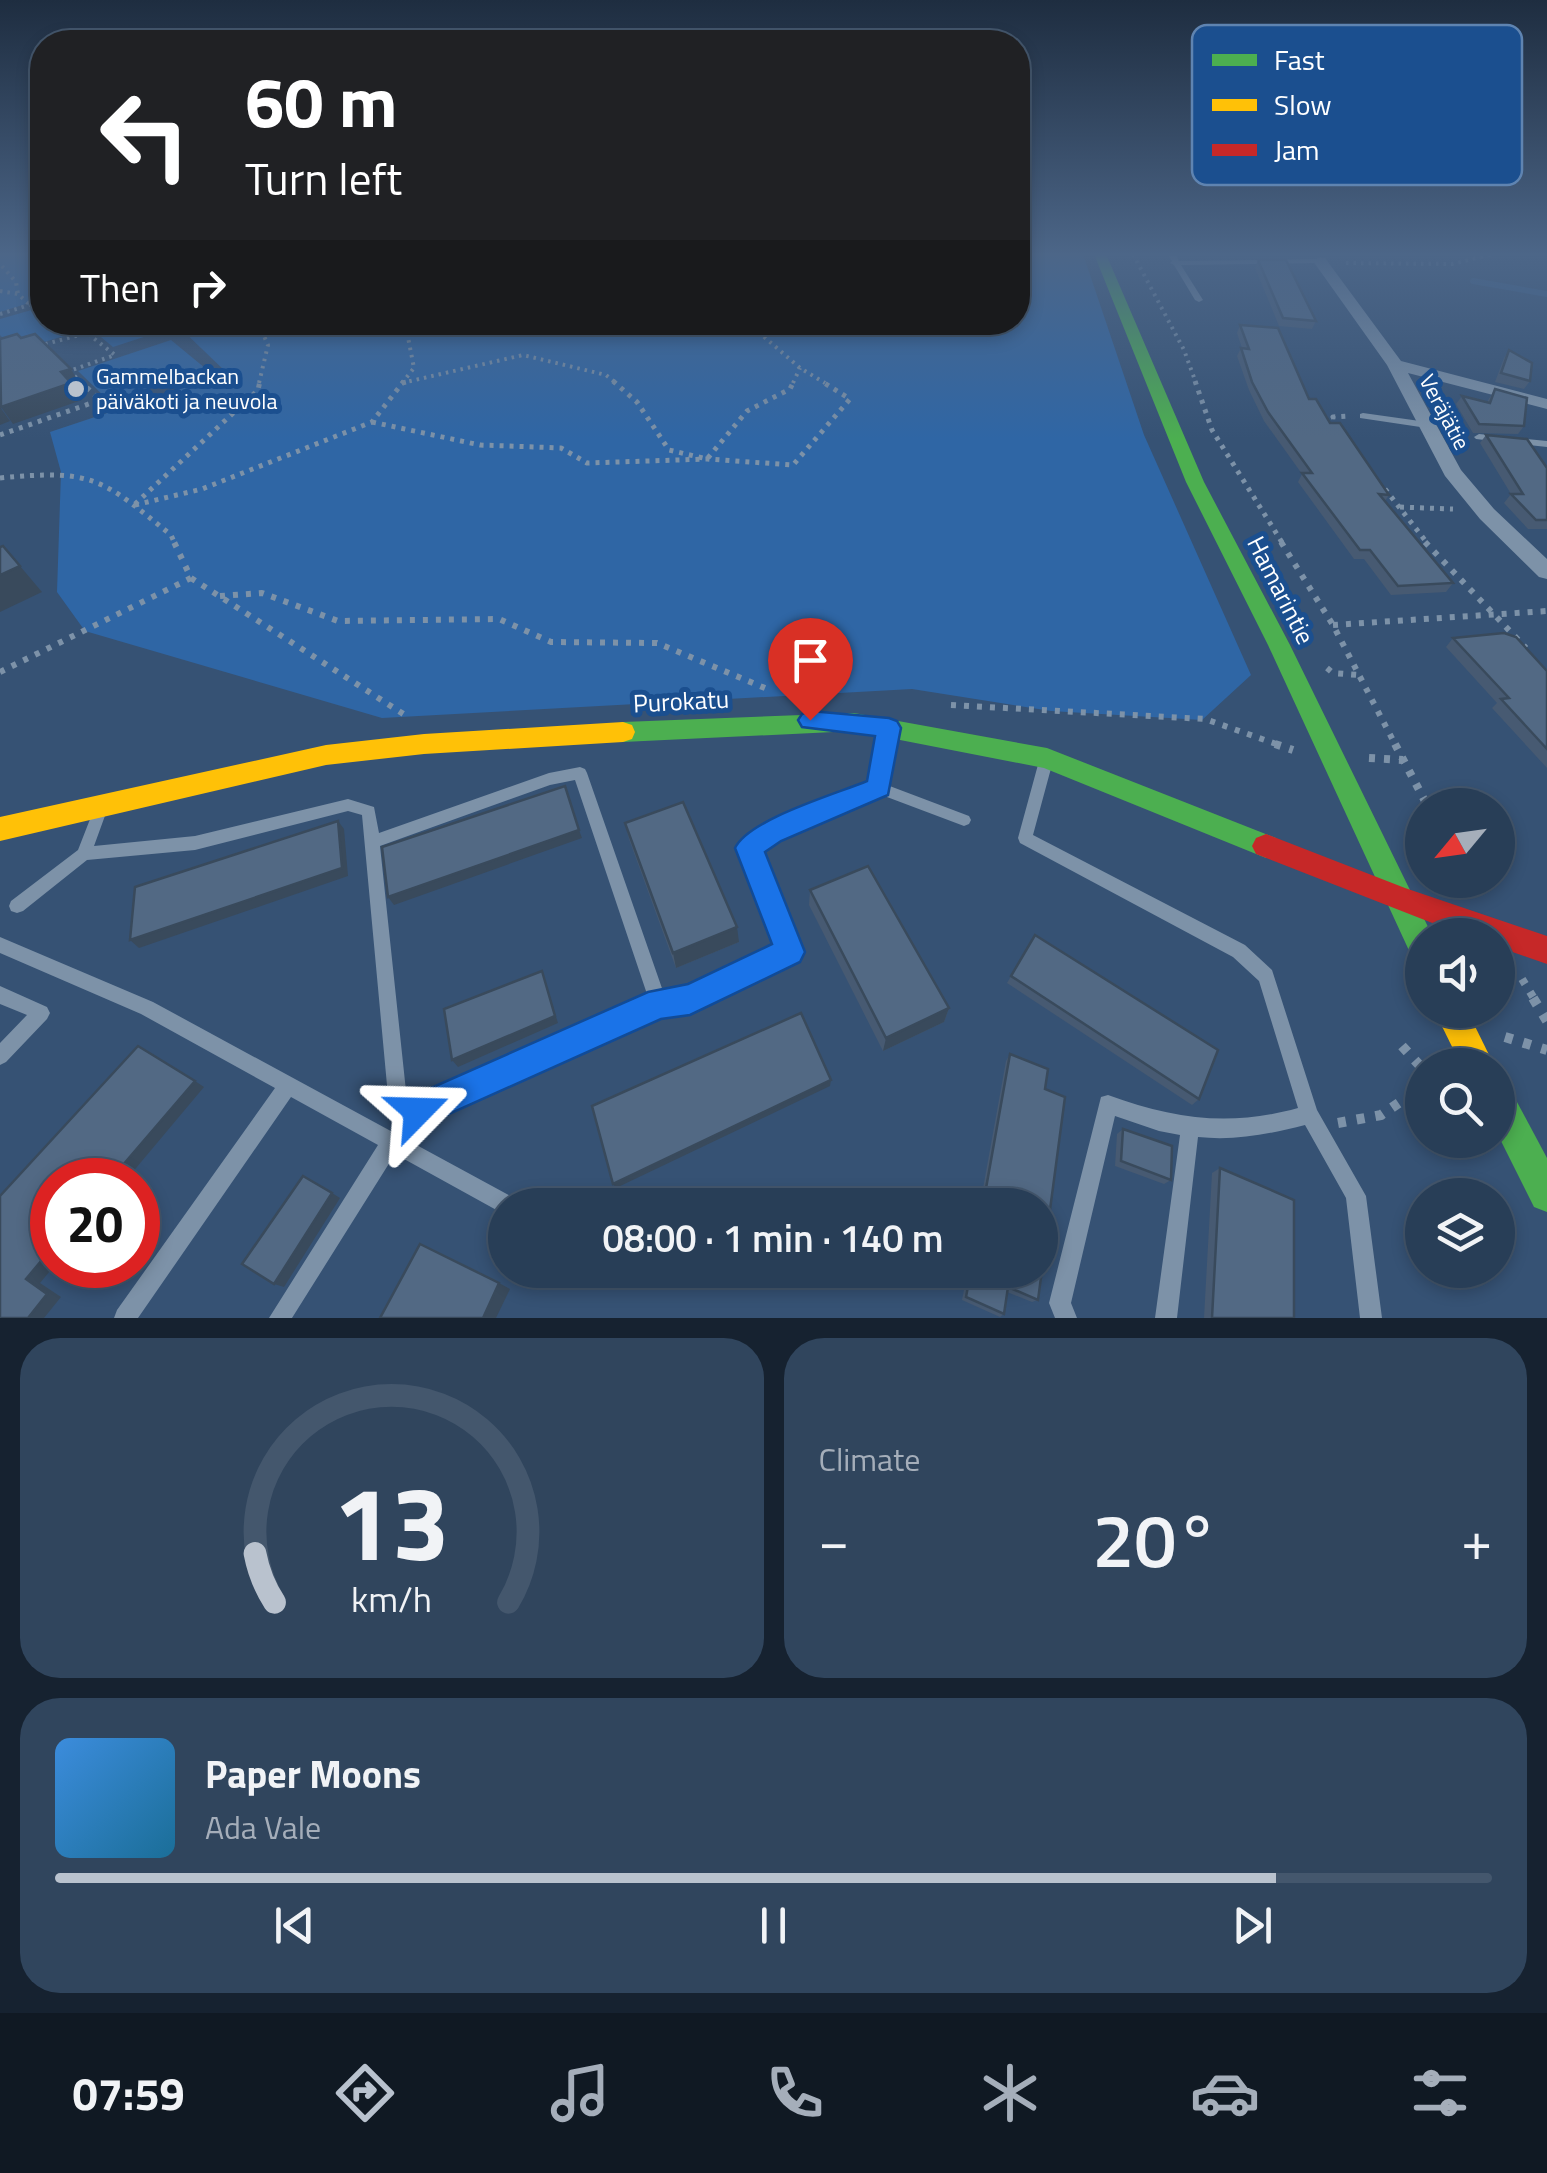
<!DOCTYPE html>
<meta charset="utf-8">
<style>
:root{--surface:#283e57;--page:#30455d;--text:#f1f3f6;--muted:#a5aeba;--line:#44576d;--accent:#b9c2ce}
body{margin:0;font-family:"Titillium Web",sans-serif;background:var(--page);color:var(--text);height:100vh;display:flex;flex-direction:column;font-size:38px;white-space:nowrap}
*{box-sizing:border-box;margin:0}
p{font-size:32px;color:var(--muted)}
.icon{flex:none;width:55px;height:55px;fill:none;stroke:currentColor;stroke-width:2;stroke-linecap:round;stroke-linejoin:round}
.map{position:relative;height:1318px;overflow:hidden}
.drawer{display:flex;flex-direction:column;gap:20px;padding:20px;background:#162230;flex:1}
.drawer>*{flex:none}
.banner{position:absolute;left:30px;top:30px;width:1000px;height:305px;border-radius:40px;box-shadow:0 5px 15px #0003,0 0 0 2px var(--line);background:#202124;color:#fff;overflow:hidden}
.needle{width:65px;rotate:241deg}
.controls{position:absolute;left:1405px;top:788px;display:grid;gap:20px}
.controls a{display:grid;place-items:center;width:110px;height:110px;border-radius:50%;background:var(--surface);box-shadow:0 5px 15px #0003,0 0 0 2px var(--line);font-size:50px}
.speed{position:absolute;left:30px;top:1158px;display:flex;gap:20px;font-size:50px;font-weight:700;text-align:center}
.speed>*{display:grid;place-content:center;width:130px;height:130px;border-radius:50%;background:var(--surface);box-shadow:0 5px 15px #0003,0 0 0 2px var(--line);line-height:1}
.speed .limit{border:15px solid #d22;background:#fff;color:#111}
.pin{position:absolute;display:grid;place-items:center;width:85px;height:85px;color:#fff;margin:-102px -42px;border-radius:50% 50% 50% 0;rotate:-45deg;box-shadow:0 0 10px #0007}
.pin .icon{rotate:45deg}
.me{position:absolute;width:110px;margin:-55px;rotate:68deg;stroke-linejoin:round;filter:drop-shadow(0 0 8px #0008)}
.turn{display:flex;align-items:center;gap:35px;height:210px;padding:0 50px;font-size:45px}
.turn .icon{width:130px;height:130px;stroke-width:2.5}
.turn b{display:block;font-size:70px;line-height:85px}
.then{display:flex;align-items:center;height:95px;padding:0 50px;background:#0003;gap:20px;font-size:38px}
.big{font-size:75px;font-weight:600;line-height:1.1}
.drawer .card{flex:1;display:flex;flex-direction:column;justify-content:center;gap:15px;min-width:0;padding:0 35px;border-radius:40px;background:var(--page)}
.drawer .dial{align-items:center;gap:0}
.dial svg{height:260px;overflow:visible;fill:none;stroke:var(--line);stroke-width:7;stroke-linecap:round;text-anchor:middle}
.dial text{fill:var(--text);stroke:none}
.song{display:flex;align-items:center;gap:30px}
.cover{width:120px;height:120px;border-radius:15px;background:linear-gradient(135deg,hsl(210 70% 55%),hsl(200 70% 35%))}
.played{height:10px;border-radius:5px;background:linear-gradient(90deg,var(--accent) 85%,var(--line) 85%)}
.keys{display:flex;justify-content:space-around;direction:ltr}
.heat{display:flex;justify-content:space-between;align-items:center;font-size:55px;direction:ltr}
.drawer .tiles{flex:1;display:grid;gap:20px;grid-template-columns:1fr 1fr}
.card:last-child{grid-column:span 2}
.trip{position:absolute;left:488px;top:1188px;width:570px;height:100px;border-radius:50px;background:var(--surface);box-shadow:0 5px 15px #0003,0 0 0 2px var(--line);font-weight:600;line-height:100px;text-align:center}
.tab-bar{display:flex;height:160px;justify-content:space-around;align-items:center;background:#101923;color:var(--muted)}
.tab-bar .icon{width:70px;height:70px}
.tab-bar .active{color:var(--accent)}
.tab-bar b{font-size:45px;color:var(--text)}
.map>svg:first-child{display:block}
.green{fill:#2f66a5}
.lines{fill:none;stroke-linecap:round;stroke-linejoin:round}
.stream{stroke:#3b618d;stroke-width:6}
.path-far4{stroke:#7d92a8;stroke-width:4;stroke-dasharray:2.5 5;stroke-linecap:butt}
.path-far3{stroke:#7d92a8;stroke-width:5;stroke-dasharray:4 6;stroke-linecap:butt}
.path-far2{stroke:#7d92a8;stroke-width:6;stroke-dasharray:5 8;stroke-linecap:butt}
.path-far1{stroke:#7d92a8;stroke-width:8;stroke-dasharray:6 9;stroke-linecap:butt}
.path{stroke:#7d92a8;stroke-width:10;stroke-dasharray:8 11;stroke-linecap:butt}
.lane{fill:#7d92a8;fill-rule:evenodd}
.street{fill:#7d92a8;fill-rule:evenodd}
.fast{fill:#4caf50;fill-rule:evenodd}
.slow{fill:#ffc107;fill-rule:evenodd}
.jam{fill:#c62828;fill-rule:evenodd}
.wall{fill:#475a72}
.shaded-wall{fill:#394a5c}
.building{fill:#526984;stroke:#394a5c;stroke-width:2.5}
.route{fill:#1a73e8;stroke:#114b97;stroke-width:2.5}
.poi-dot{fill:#b9c2ce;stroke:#1b4f8f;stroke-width:4}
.labels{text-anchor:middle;stroke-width:10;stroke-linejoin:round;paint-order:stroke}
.far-poi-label{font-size:22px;fill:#fff;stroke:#1b4f8f;text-anchor:start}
.far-street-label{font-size:22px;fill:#fff;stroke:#1b4f8f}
.street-label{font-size:25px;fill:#fff;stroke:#1b4f8f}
.key{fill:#1b4f8f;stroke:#5f84b1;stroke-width:2.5}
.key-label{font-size:28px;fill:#fff}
</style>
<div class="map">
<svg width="1547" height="1318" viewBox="0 0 1547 1318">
<rect width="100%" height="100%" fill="#365274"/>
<g class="green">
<polygon points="0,254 42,254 42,299 0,312"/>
<polygon points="1018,254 1083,254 1144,435 1251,675 1202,720 1051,711 912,689 382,718 85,631 57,592 61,472 50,432 227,373 175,323 1018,322"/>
<polygon points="42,307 42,322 147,323 159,332 113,347 90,328 15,351 0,335 0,319"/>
<polygon points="171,340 205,368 110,402 78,371"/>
</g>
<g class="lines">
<polyline class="stream" points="1473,281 1547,294"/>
<g class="path-far4">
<polyline points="1133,254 1184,350 1196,383"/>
<polyline points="1346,263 1452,264 1493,254"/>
<polyline points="2,266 16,282 18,294"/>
<polyline points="0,291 18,294 29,304"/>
<polyline points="0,314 42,301"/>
<polyline points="747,322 800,368 825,383"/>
<polyline points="965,322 968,326"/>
<polyline points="38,346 87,333 115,355 69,371 82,383"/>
<polyline points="259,383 268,345 260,327 264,322"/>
<polyline points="402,383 523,355 606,375 616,383"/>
<polyline points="402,383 414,368 405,322"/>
<polyline points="793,383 800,368"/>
</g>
<g class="path-far3">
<polyline points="613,381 637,402 669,450 707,459 747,411 790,389 794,381"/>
<polyline points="1195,381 1212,430 1283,544"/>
<polyline points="402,383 411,381"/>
<polyline points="372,422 480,445 561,448 587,463 707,459 793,465 850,399 821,381"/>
<polyline points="1339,427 1333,417 1348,416"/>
<polyline points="0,435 100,400 80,381"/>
<path d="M 0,478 C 93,469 101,478 171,535 L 175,544"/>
<polyline points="1385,489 1428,544"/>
<polyline points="135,504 258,390 260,381"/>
<polyline points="135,505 202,489 372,422 404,381"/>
<polyline points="1400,507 1453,509"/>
</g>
<g class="path-far2">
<polyline points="1281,542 1333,625 1396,746"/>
<polyline points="1425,542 1526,648"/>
<polyline points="191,578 405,715"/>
<polyline points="220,596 262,593 338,621 499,619 551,642 657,643 772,691"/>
<polyline points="1333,625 1547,611"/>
<polyline points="1327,668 1333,673 1358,675"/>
<polyline points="0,672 191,578 174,542"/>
<polyline points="951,705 1205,719 1282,746"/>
</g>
<g class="path-far1">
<polyline points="1275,744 1293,750"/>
<polyline points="1395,744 1427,805"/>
<polyline points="1369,758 1403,760"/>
<polyline points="1522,979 1535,1000"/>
</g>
<g class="path">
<polyline points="1533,998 1547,1021"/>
<polyline points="1505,1037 1547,1050"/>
<polyline points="1402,1046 1422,1068"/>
<polyline points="1338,1123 1381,1115 1422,1087"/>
</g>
<g class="lane">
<polygon points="1168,254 1175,254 1179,261 1320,259 1323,261 1320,263 1181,265 1203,300 1199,302 1195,300 1174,265 1170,263 1172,261"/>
<polygon points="1363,413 1427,422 1432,425 1427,428 1360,418 1360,414"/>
<polygon points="1479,434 1547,441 1547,447 1476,439 1474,437"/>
<path d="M 888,726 L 893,727 L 895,731 L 887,785 L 969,816 L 971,820 L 969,824 L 964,826 L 879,794 L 776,837 L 758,850 L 798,951 L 796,957 L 689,1008 L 660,1013 L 419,1120 L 390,1103 L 388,1096 L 362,815 L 348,811 L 195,850 L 87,860 L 23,911 L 17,913 L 11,911 L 9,906 L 11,901 L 78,850 L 94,809 L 99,807 L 104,809 L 106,813 L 94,846 L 195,836 L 348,799 L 374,807 L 379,833 L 549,773 L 580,767 L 585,769 L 587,773 L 664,994 L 688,991 L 780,947 L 741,848 C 760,823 840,797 872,784 L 881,731 L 883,727 ZM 575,780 L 649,1000 L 420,1101 L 406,1091 L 380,846 L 550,785 Z"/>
<path d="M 1046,755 L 1051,757 L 1053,761 L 1033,835 L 1245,945 L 1272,970 L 1317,1110 L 1366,1196 L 1382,1318 L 1360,1318 L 1346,1198 L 1305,1125 C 1270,1134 1235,1141 1198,1137 L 1177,1318 L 1155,1318 L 1180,1135 L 1159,1131 L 1115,1116 L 1071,1303 L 1077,1318 L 1055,1318 L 1049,1303 L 1101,1097 L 1108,1095 C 1174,1119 1229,1127 1298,1108 L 1259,981 L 1233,957 L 1020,843 L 1018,838 L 1039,761 L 1041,757 Z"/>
<polygon points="0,937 153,1002 514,1198 517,1205 505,1205 505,1214 500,1212 395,1154 292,1318 269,1318 378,1145 291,1097 138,1318 114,1318 117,1310 275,1088 141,1014 0,953"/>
<polygon points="0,986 47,1007 50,1013 47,1019 6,1062 0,1065 0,1043 27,1015 0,1004"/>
</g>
<polygon class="street" points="1320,257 1325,258 1401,361 1547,399 1547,409 1408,373 1461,470 1494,509 1547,559 1547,579 1539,577 1480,519 1445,476 1387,365 1313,261"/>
<g class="fast">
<polygon points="1094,254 1106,254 1204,482 1290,645 1432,935 1422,935 1422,961 1412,957 1268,645 1186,482"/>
<polygon points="854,713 1047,748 1276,838 1280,846 1276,854 1266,858 1044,768 854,731 623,742 614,739 611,732 614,725 623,722"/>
<polygon points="1498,1084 1510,1089 1547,1158 1547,1212 1534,1207 1498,1135"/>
</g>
<g class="slow">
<polygon points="623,722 632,725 635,732 632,739 623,742 424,754 326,765 0,841 0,817 326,745 424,734"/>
<polygon points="1434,1010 1467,1010 1494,1065 1461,1065"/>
</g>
<polygon class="jam" points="1266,834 1405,888 1547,936 1547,964 1498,947 1498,935 1463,935 1256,854 1252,846 1256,838"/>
</g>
<g class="wall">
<polygon points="1250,254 1274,254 1273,256 1251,256"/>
<polygon points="1258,260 1316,321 1312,329 1279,326 1255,268"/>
<polygon points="1240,325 1309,399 1389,495 1385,501 1453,583 1446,592 1391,595 1364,559 1354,559 1298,482 1302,474 1264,421 1249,390 1237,356 1241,348 1242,348 1237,333"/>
<polygon points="1509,350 1530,381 1524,389 1495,382 1504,358"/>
<polygon points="1495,389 1524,426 1518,434 1473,433 1456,404 1462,396 1487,402"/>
<polygon points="1486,435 1547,468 1547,529 1528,529 1504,503 1511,494 1480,443"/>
<polygon points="1453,638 1547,671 1547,768 1492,708 1497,703 1446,647"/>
<polygon points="625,823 739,942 676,968 629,839"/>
<polygon points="810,890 949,1008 944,1022 883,1051 809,905"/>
<polygon points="1035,935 1199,1099 1192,1105 1007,983"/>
<polygon points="1010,1054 1048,1069 1045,1089 1065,1097 1038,1300 1032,1302 1007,1292 1004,1314 1000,1317 962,1300 968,1270 1040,1270 1040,1205 980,1205 1006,1061"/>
<polygon points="1123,1129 1171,1180 1164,1184 1115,1166 1117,1134"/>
<polygon points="1220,1168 1294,1318 1204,1318 1212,1173"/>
</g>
<g class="shaded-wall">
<polygon points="71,369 81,386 74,388 82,400 13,424 1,407 61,372"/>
<polygon points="0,407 10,421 0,425"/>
<polygon points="3,546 42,592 0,612 0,575"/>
<polygon points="338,821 344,829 348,876 139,948 130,940"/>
<polygon points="579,830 582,838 394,905 388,897"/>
<polygon points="737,927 739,942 676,968 673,953"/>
<polygon points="542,971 558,1023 458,1067 452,1060"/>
<polygon points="949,1008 944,1022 883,1051 886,1038"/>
<polygon points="831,1080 830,1086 616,1188 613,1184"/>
<polygon points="195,1081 204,1087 126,1180 110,1180"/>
<polygon points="332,1193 340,1198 284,1287 274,1284"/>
<polygon points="52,1248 52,1265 55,1265 40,1283 61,1297 44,1318 28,1318 26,1279"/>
<polygon points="499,1283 510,1289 496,1318 483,1318"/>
</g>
<g class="building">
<polygon points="1258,260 1286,260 1316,321 1283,318"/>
<polygon points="1240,325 1278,328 1309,399 1316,399 1330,423 1340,423 1389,495 1379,494 1453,583 1398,586 1370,550 1360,550 1302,473 1312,473 1268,412 1252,382 1241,348 1249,349"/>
<polygon points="17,334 21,338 35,334 71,369 61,372 71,383 1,407 0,339"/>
<polygon points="1509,350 1532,363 1530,381 1501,373"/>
<polygon points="1495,389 1527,398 1524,426 1479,424 1462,396 1490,403"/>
<polygon points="1486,435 1527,439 1547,468 1547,520 1536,520 1511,494 1523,494"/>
<polygon points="3,546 20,566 0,575 0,547"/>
<polygon points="1504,633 1516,637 1547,671 1547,749 1501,699 1509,698 1453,638"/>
<polygon points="565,786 579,830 388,897 382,847"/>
<polygon points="683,802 737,927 673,953 625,823"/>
<polygon points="338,821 342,868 130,940 135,887"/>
<polygon points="868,866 949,1008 886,1038 810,890"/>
<polygon points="1035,935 1218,1050 1199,1099 1011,976"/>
<polygon points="542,971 555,1016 452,1060 444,1009"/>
<polygon points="801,1013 831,1080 613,1184 592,1106"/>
<polygon points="138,1046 195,1081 110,1180 52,1180 52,1248 26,1279 47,1294 28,1318 0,1318 0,1196"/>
<polygon points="1010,1054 1048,1069 1045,1089 1065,1097 1038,1300 1008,1287 1004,1314 966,1297 971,1270 1040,1270 1040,1205 983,1205"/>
<polygon points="1123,1129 1172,1146 1171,1180 1121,1161"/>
<polygon points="1220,1168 1294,1200 1294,1318 1212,1318"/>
<polygon points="303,1176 332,1193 274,1284 242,1264"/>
<polygon points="420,1244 499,1283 483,1318 380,1318"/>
</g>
<linearGradient id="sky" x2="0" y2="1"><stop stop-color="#1e2d40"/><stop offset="0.58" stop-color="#4c6688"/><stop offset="1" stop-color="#4c6688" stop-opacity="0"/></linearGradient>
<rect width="1547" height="439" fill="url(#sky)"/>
<path class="route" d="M 810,711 L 889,718 L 897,721 L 901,728 L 888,795 L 781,841 L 765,852 L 805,952 L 800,962 L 690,1015 L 661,1019 L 418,1128 L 406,1123 L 401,1111 L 406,1099 L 648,992 L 688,984 L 772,944 L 735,848 C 749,819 836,794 867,781 L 875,736 L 802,727 L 798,720 L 802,714 Z"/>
<circle class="poi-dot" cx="76" cy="389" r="10"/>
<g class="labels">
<g class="far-poi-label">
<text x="96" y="384">Gammelbackan<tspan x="96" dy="25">päiväkoti ja neuvola</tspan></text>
</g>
<g class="far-street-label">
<text transform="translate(1445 412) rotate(62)" y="8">Veräjätie</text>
</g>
<g class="street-label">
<text transform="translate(1281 590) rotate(63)" y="9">Hamarintie</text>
<text transform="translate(681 701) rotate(-3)" y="9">Purokatu</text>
</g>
</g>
<rect x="1192" y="25" width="330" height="160" rx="15" class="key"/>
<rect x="1212" y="54" width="45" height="12" fill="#4caf50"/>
<rect x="1212" y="99" width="45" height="12" fill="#ffc107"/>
<rect x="1212" y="144" width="45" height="12" fill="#c62828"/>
<g class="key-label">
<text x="1274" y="70">Fast</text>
<text x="1274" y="115">Slow</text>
<text x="1274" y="160">Jam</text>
</g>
</svg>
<div class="controls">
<a><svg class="needle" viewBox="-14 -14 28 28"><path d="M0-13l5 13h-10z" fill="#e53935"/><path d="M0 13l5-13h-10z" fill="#a5aeba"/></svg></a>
<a><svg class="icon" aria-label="sound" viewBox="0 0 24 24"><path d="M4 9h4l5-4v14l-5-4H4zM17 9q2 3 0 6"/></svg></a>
<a><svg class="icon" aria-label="search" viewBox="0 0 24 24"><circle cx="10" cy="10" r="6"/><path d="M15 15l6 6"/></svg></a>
<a><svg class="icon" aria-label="layers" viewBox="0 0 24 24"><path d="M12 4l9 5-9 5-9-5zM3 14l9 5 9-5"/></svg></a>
</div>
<div class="speed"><div class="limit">20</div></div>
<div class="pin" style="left:810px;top:720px;background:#d93025"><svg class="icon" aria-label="arrive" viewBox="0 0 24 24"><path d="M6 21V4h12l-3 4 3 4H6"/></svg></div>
<svg class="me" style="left:418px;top:1111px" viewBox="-20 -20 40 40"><path d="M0-17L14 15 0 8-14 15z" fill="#1a73e8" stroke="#fff" stroke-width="4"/></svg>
<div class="trip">08:00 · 1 min · 140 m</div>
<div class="banner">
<div class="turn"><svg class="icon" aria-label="left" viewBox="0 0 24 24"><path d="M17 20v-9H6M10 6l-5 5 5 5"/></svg><div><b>60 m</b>Turn left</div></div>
<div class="then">Then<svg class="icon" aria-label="right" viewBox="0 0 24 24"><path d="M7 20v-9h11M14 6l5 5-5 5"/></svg></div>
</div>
</div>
<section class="drawer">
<div class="tiles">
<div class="card dial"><svg viewBox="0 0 100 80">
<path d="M14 69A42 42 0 1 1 86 69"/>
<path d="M14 69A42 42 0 0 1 8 54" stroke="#b9c2ce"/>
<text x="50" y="56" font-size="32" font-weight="700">13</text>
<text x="50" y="72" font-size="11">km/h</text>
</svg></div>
<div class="card"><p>Climate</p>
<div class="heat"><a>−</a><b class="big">20°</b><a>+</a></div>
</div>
<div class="card">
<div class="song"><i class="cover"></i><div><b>Paper Moons</b><p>Ada Vale</p></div></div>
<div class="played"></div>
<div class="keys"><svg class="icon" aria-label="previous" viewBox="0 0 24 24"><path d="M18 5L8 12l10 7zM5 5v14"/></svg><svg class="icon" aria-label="pause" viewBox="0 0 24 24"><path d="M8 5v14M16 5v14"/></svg><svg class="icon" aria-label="next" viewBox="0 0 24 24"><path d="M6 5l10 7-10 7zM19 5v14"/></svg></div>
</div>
</div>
</section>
<nav class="tab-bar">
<b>07:59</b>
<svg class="icon active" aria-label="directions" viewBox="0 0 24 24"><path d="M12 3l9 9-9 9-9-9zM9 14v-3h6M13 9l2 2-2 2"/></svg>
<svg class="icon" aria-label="music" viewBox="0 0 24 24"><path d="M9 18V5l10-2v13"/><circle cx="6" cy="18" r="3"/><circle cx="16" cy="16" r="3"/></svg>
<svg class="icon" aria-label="phone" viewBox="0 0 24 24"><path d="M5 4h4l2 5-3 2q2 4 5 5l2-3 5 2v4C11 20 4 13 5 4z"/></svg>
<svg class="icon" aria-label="climate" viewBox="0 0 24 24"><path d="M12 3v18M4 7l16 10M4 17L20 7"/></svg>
<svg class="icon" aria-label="car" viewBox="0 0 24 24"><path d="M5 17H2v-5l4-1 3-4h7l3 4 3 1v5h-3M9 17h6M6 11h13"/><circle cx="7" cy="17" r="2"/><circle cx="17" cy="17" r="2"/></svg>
<svg class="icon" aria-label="filters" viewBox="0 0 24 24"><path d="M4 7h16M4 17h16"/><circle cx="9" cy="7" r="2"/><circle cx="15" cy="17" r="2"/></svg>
</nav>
